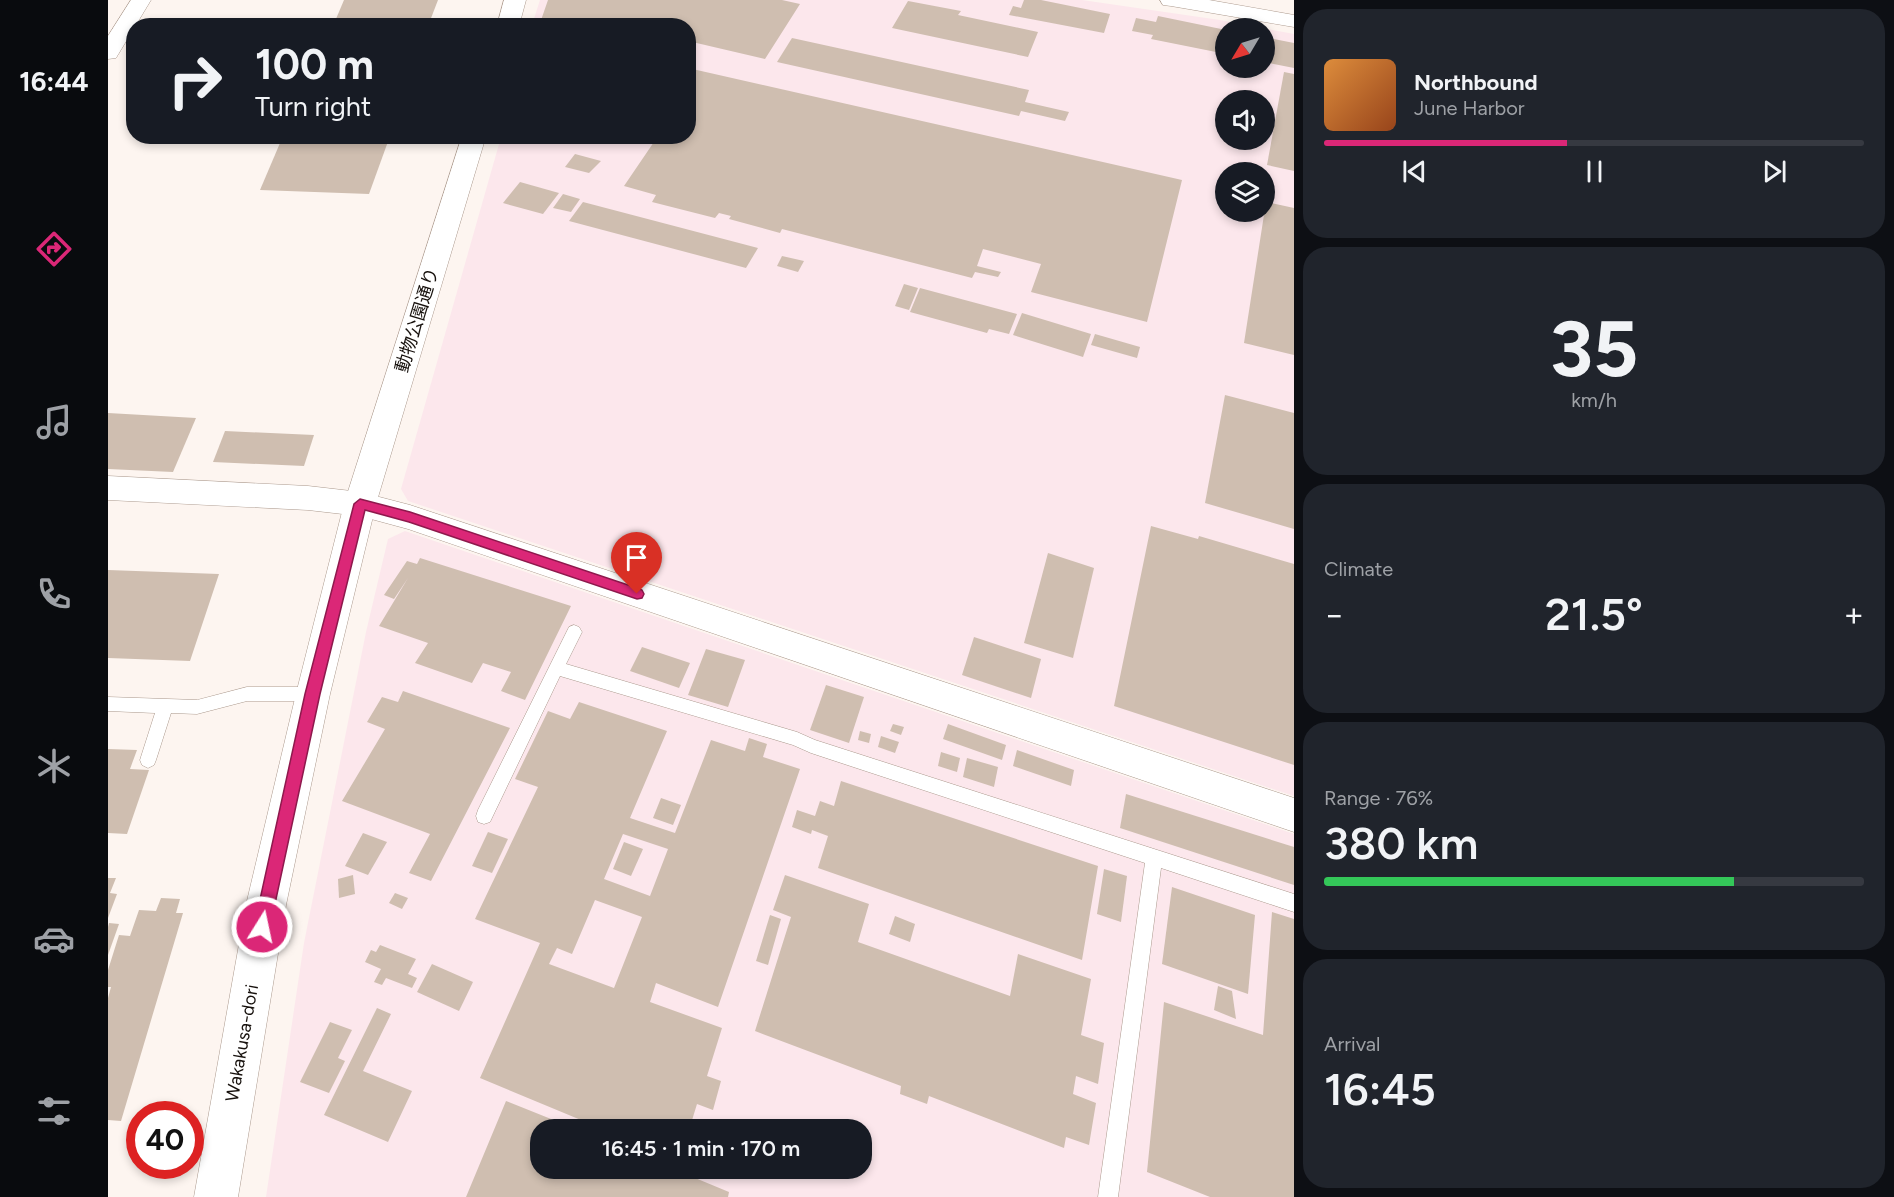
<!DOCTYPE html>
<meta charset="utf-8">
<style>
:root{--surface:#171b24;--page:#20242c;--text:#f1f3f6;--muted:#9ea1a6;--line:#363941;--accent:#db2777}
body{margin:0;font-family:Figtree,"Noto Sans JP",sans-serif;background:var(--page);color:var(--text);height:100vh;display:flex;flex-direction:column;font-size:22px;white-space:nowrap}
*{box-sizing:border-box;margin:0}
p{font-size:20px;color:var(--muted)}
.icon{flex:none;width:33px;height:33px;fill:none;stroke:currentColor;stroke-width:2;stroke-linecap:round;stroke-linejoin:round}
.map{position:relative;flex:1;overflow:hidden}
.side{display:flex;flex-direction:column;gap:9px;padding:9px;background:#0d0f14;width:600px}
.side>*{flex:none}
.hud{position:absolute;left:18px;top:18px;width:570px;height:126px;border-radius:24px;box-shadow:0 3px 9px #0003;background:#171b24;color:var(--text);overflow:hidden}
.needle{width:39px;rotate:232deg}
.buttons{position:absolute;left:1107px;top:18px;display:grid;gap:12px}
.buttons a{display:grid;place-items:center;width:60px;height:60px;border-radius:50%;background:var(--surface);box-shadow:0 3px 9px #0003;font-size:30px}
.speed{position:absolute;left:18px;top:1101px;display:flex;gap:12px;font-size:30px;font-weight:700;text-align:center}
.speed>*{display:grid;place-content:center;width:78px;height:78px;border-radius:50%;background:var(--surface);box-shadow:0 3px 9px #0003;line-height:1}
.speed .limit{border:9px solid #d22;background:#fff;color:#111}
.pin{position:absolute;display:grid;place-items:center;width:51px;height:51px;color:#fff;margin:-62px -26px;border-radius:50% 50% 50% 0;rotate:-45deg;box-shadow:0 0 6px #0007}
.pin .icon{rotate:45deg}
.me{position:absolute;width:66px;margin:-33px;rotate:10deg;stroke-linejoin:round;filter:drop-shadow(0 0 4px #0008)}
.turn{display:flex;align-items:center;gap:21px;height:126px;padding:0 30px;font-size:27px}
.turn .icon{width:78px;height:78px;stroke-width:2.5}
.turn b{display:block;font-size:42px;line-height:51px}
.big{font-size:45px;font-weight:600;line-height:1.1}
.side .card{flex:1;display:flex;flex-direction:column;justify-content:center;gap:9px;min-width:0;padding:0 21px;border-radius:24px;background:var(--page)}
.side .dial{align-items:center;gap:0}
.dial b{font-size:78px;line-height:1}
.song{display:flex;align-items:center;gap:18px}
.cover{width:72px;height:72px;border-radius:9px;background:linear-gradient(135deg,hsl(30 70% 55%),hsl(20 70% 35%))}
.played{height:6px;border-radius:3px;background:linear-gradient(90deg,var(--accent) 45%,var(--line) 45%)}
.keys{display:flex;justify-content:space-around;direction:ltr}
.heat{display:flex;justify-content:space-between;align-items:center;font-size:33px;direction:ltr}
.charge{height:9px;border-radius:4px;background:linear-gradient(90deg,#34c759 76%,var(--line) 0)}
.trip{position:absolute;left:422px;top:1119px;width:342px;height:60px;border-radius:24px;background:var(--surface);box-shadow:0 3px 9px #0003;font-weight:600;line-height:60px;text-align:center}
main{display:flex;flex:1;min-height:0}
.tabs{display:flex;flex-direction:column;width:108px;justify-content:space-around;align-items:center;background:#090b0e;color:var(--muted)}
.tabs .icon{width:42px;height:42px}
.tabs .active{color:var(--accent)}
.tabs b{font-size:27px;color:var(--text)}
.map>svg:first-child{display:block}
.industrial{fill:#fce7ec;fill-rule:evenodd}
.building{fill:#cfbeb0;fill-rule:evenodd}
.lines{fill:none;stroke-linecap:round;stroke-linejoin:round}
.lane-casing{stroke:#ab998d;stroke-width:1}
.street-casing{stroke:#ab998d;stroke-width:1}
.secondary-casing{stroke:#ab998d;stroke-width:1}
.lane{fill:#fff;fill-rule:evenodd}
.street{fill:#fff;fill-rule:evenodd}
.secondary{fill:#fff;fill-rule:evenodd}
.route{fill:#db2777;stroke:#8e194d;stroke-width:1.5}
.labels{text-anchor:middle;stroke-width:6;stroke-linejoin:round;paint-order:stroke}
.street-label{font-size:18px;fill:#17110d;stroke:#fff}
</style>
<main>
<nav class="tabs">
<b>16:44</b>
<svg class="icon active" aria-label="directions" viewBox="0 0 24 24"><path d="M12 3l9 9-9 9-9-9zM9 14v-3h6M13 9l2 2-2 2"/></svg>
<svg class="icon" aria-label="music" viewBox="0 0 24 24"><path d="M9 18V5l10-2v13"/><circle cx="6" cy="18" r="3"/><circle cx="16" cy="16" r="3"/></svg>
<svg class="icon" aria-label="phone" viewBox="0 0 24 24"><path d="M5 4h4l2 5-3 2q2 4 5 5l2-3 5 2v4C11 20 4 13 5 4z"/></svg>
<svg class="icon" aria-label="climate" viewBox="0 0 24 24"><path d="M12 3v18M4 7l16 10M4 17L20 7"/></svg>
<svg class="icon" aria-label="car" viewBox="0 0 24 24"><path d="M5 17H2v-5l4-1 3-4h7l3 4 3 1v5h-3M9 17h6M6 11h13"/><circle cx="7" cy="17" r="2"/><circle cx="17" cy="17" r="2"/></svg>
<svg class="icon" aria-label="filters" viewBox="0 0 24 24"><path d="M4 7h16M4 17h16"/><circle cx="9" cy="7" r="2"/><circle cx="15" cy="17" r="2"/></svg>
</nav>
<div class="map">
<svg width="1186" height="1197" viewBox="0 0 1186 1197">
<rect width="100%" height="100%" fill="#fdf5f0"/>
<g class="industrial">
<path d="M 432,0 L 974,0 L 1112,20 L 1186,34 L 1186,796 L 300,501 L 293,489 L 393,137 L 580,136 L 580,26 L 424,25 ZM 1118,28 L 1156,28 L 1156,68 L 1118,68 ZM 1118,100 L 1156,100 L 1156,140 L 1118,140 ZM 1118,172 L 1156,172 L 1156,212 L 1118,212 Z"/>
<path d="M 297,531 L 1186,834 L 1186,1197 L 158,1197 L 196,943 L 258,632 L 280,539 ZM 432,1130 L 753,1130 L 753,1168 L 432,1168 Z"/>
</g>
<g class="building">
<polygon points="236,0 330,0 320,26 225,26"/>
<polygon points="440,0 674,0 692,4 657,59 580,41 580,26 431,26"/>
<polygon points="916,0 933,0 1002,14 996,33 901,15 905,6 913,8"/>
<polygon points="800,1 853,11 850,15 930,32 920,57 784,28"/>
<polygon points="1050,16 1118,30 1118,54 1043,39 1045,35 1024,31 1028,18 1048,22"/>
<polygon points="1156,37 1186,43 1186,68 1156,62"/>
<polygon points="684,38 921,90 917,102 961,112 957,121 913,111 911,116 669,62"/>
<polygon points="580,68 1074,180 1039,322 923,292 933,264 875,249 869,266 893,272 890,277 867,272 864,278 674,229 672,233 621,219 623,216 611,213 607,218 544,202 548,195 516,186 550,136 580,136"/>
<polygon points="1176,72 1186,74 1186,171 1159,165"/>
<polygon points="175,136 282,136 261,194 152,190"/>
<polygon points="467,154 493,161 481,173 457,167"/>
<polygon points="412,182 451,193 435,214 395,203"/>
<polygon points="455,194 472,199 463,212 445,208"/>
<polygon points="475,202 650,248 638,268 461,221"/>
<polygon points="1158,202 1186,208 1186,355 1136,343"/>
<polygon points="674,256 696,261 690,272 669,266"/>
<polygon points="796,284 810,288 801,310 787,306"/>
<polygon points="812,288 909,314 901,334 881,329 879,333 802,312"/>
<polygon points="914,313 983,334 975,357 905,335"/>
<polygon points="987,334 1032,347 1029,358 983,345"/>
<polygon points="1117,395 1186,413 1186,529 1097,503"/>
<polygon points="0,413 88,418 65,472 0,469"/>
<polygon points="117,431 206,435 196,466 105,462"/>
<polygon points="1043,526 1090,539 1091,536 1186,564 1186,765 1006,706"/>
<polygon points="940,553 986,568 965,658 916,643"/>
<polygon points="312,558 463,606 417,700 393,691 403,672 375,663 364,683 307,663 320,643 271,626 300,578 286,599 276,595 299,561 309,564"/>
<polygon points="0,570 111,574 82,661 0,658"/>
<polygon points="866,637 933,659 923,698 854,675"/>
<polygon points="534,647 582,663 571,688 522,671"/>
<polygon points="598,649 637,660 620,707 580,695"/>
<polygon points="718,685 756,697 741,743 702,730"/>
<polygon points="295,691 402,728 323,881 301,873 322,834 234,801 277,729 259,722 274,697 290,702"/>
<path d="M 471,702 L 559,731 L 522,818 L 567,833 L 603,740 L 637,751 L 641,738 L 659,744 L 655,757 L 692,769 L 610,1007 L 548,983 L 542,1002 L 614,1028 L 599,1076 L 613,1081 L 605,1110 L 589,1104 L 581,1130 L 497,1130 L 372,1078 L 432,943 L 367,919 L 430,787 L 407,779 L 440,711 L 462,719 ZM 515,834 L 560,849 L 542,896 L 496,879 ZM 487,900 L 534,917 L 506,988 L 441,964 L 449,948 L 464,954 Z"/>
<polygon points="785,724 796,727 793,735 782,731"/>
<polygon points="840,724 898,745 894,760 835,739"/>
<polygon points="752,731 763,734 761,743 750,740"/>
<polygon points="773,736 791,742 787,753 770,747"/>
<polygon points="0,749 29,750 22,769 41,770 19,834 0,833"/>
<polygon points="909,750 966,770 963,786 905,766"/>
<polygon points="833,752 852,758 849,772 830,766"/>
<polygon points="859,758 890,767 886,787 855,777"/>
<polygon points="733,781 990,866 974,960 710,868 720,836 704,830 703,834 684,827 689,810 707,816 712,801 726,806"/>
<polygon points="1018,794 1186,847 1186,885 1012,828"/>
<polygon points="553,798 573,805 565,825 545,818"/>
<polygon points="380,832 400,839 384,873 364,866"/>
<polygon points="255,833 279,842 260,875 237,866"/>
<polygon points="516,842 535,849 523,876 505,869"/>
<polygon points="996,869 1019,876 1013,922 989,914"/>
<polygon points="245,875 247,894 231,898 230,879"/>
<polygon points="677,875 761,904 750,942 902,996 910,954 983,979 973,1035 996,1043 990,1084 968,1076 965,1094 988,1103 981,1145 958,1137 956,1148 821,1096 819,1104 792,1094 793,1086 647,1031 683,917 665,910"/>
<polygon points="0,878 8,878 2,893 9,894 0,918"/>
<polygon points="1064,887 1147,915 1140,994 1054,964"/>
<polygon points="287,893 300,898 294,909 281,903"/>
<polygon points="53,898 72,899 68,913 75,913 13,1121 0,1120 0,998 3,987 0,987 0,970 11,935 22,936 31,910 48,911"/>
<polygon points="1164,912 1186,919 1186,1197 1102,1197 1039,1172 1056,1002 1155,1035"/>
<polygon points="662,915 673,919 660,965 648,961"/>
<polygon points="787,916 807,924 802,942 781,934"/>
<polygon points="1,923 11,924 0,955 0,927"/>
<polygon points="272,945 308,959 300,974 309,978 304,988 278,978 274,985 266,982 273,969 257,962 263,950 268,952"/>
<polygon points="324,964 365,982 351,1011 309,992"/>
<polygon points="1110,986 1124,991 1128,1019 1106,1010"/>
<polygon points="269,1008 283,1014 255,1071 304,1091 280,1142 216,1115"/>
<polygon points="222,1022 244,1030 230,1058 237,1061 221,1093 192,1082"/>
<polygon points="398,1101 468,1129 432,1130 432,1168 563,1168 621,1192 620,1197 358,1197"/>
</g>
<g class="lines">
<defs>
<g id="lane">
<polygon points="466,625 471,627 474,632 458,664 689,732 707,740 1186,894 1186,912 1053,868 1010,1197 990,1197 1037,863 703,753 685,745 452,676 382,822 376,824 370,822 368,816 370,810 461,627"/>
<polygon points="139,687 205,687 211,689 213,694 211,699 205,701 139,701 89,714 63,713 48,760 46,765 40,768 34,765 32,760 47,713 0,711 0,697 89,700"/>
</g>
<g id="street">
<polygon points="23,0 43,0 8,58 0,59 0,36"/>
<polygon points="0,476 200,486 252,492 302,505 1186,798 1186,832 300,529 252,516 200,510 0,500"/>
</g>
<g id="secondary">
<polygon points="396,0 418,0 411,26 389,26"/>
<polygon points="1052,0 1101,0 1186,15 1186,27 1063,6 1055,5"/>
<polygon points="354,136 378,136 268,504 222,694 178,905 130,1197 86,1197 138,905 188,694 236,504"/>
</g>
</defs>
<use href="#lane" class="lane-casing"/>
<use href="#street" class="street-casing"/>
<use href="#secondary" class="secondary-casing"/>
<use href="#lane" class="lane"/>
<use href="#street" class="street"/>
<use href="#secondary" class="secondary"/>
</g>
<polygon class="route" points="252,499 302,512 529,588 534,590 536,594 534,598 529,599 301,522 257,510 212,694 162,927 160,932 154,935 148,932 146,927 197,694 246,504"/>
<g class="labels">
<g class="street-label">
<text transform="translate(309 320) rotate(-73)" y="6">動物公園通り</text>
<text transform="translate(134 1043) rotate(-80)" y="6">Wakakusa-dori</text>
</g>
</g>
</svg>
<div class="buttons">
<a><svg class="needle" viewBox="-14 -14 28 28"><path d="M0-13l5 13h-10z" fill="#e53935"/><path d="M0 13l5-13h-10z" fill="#9ea1a6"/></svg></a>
<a><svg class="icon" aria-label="sound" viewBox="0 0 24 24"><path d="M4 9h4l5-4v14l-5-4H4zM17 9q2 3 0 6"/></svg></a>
<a><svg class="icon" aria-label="layers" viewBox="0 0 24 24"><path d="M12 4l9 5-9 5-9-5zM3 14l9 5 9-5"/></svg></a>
</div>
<div class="speed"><div class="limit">40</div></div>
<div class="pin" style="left:529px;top:594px;background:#d93025"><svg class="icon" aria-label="arrive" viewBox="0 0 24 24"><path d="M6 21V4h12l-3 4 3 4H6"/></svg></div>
<svg class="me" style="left:154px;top:927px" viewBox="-20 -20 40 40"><circle r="17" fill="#db2777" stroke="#fff" stroke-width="3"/><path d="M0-11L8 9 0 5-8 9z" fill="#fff"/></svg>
<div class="trip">16:45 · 1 min · 170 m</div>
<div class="hud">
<div class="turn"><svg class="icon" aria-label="right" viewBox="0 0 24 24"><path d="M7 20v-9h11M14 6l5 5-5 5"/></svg><div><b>100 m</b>Turn right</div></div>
</div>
</div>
<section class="side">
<div class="card">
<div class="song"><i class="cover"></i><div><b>Northbound</b><p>June Harbor</p></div></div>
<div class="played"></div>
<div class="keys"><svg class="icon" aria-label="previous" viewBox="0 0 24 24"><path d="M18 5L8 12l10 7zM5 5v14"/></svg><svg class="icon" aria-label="pause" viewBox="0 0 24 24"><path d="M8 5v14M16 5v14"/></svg><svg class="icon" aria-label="next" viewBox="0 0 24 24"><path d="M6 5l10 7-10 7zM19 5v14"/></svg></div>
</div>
<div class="card dial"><b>35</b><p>km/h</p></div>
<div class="card"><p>Climate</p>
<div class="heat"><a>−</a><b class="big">21.5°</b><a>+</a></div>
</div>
<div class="card"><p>Range · 76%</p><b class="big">380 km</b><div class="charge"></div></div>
<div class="card"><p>Arrival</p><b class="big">16:45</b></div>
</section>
</main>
